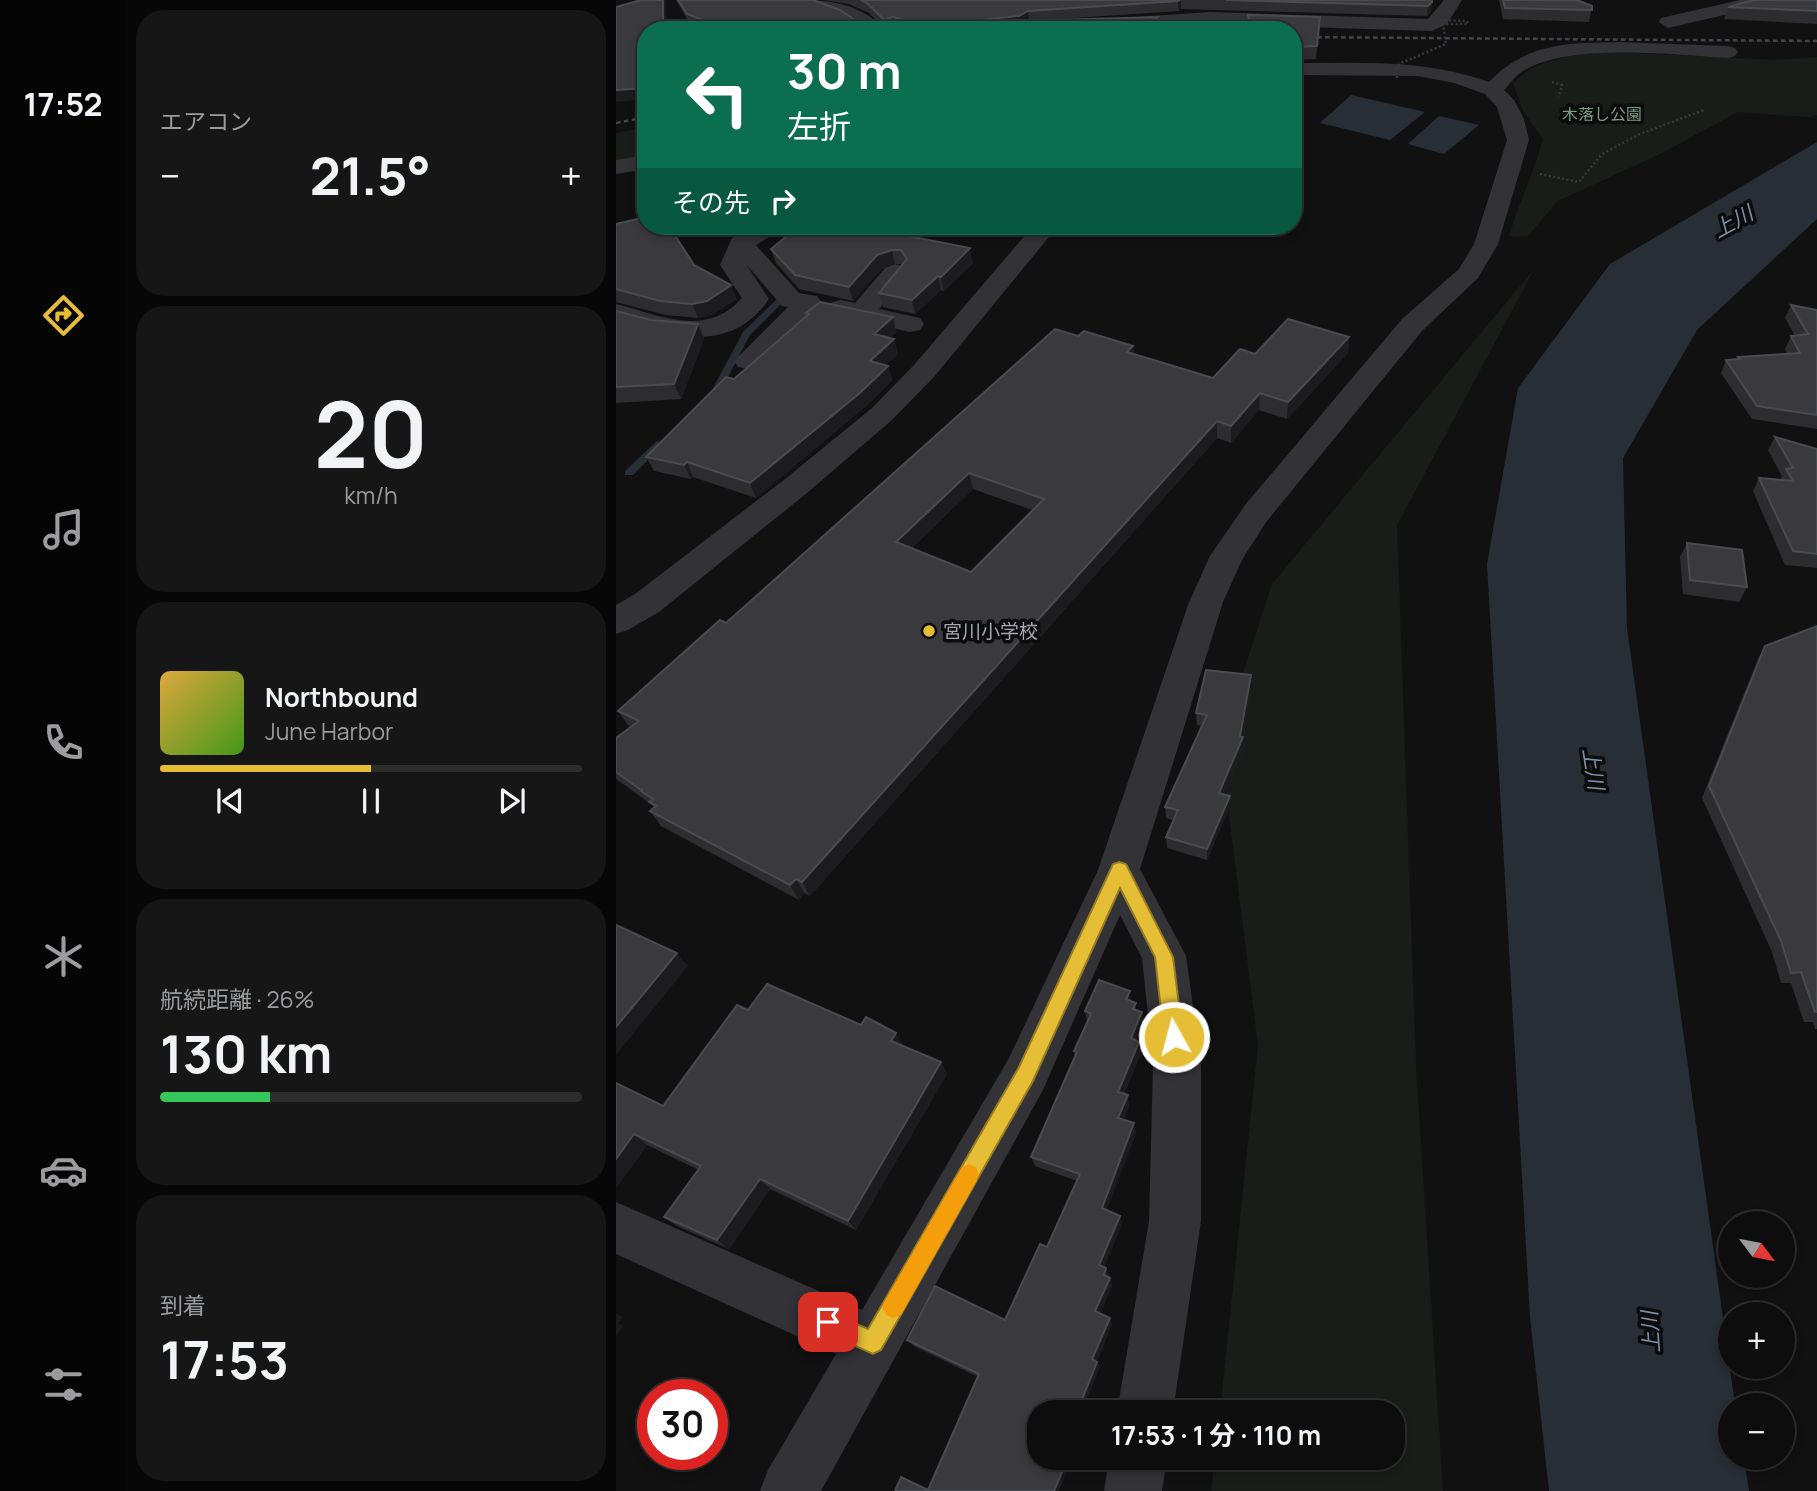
<!DOCTYPE html>
<html lang="ja">
<meta charset="utf-8">
<style>
:root{--surface:#0d0d0e;--page:#161617;--text:#f1f3f6;--muted:#9a9c9e;--line:#2d2d2e;--accent:#e5be36}
body{margin:0;font-family:Manrope,"Noto Sans JP",sans-serif;background:var(--page);color:var(--text);height:100vh;display:flex;flex-direction:column;font-size:26px;white-space:nowrap}
*{box-sizing:border-box;margin:0}
p{font-size:23px;color:var(--muted)}
.icon{flex:none;width:38px;height:38px;fill:none;stroke:currentColor;stroke-width:2;stroke-linecap:round;stroke-linejoin:round}
.map{position:relative;flex:1;overflow:hidden}
.side{display:flex;flex-direction:column;gap:10px;padding:10px;background:#070708;width:490px}
.side>*{flex:none}
.banner{position:absolute;left:21px;top:21px;width:665px;height:214px;border-radius:28px;box-shadow:0 4px 10px #0003,0 0 0 2px var(--line);background:#0b6e4f;color:#fff;overflow:hidden}
.needle{width:46px;rotate:122deg}
.fabs{position:absolute;left:1102px;top:1211px;display:grid;gap:14px}
.fabs a{display:grid;place-items:center;width:77px;height:77px;border-radius:50%;background:var(--surface);box-shadow:0 4px 10px #0003,0 0 0 2px var(--line);font-size:35px}
.speed{position:absolute;left:21px;top:1379px;display:flex;gap:14px;font-size:35px;font-weight:700;text-align:center}
.speed>*{display:grid;place-content:center;width:91px;height:91px;border-radius:50%;background:var(--surface);box-shadow:0 4px 10px #0003,0 0 0 2px var(--line);line-height:1}
.speed .limit{border:10px solid #d22;background:#fff;color:#111}
.pin{position:absolute;display:grid;place-items:center;width:60px;height:60px;color:#fff;margin:-30px;border-radius:14px;box-shadow:0 4px 10px #0006}
.me{position:absolute;width:77px;margin:-38px;rotate:353deg;stroke-linejoin:round;filter:drop-shadow(0 0 5px #0008)}
.turn{display:flex;align-items:center;gap:24px;height:147px;padding:0 35px;font-size:32px}
.turn .icon{width:91px;height:91px;stroke-width:2.5}
.turn b{display:block;font-size:49px;line-height:60px}
.then{display:flex;align-items:center;height:66px;padding:0 35px;background:#0003;gap:14px;font-size:26px}
.big{font-size:52px;font-weight:700;line-height:1.1}
.side .tile{flex:1;display:flex;flex-direction:column;justify-content:center;gap:10px;min-width:0;padding:0 24px;border-radius:28px;background:var(--page)}
.side .dial{align-items:center;gap:0}
.dial b{font-size:91px;line-height:1}
.song{display:flex;align-items:center;gap:21px}
.cover{width:84px;height:84px;border-radius:10px;background:linear-gradient(135deg,hsl(40 70% 55%),hsl(100 70% 35%))}
.played{height:7px;border-radius:4px;background:linear-gradient(90deg,var(--accent) 50%,var(--line) 50%)}
.keys{display:flex;justify-content:space-around;direction:ltr}
.heat{display:flex;justify-content:space-between;align-items:center;font-size:38px;direction:ltr}
.charge{height:10px;border-radius:5px;background:linear-gradient(90deg,#34c759 26%,var(--line) 0)}
.trip{position:absolute;left:411px;top:1400px;width:378px;height:70px;border-radius:28px;background:var(--surface);box-shadow:0 4px 10px #0003,0 0 0 2px var(--line);font-weight:700;line-height:70px;text-align:center}
main{display:flex;flex:1;min-height:0}
.tab-bar{display:flex;flex-direction:column;width:126px;justify-content:space-around;align-items:center;background:#050506;color:var(--muted)}
.tab-bar .icon{width:49px;height:49px}
.tab-bar .selected{color:var(--accent)}
.tab-bar b{font-size:32px;color:var(--text)}
.map>svg:first-child{display:block}
.green{fill:#181d19}
.water{fill:#282e35}
.lines{fill:none;stroke-linecap:round;stroke-linejoin:round}
.stream{fill:#282e35;fill-rule:evenodd}
.path{stroke:#38393e;stroke-width:2.5;stroke-dasharray:2 2.5;stroke-linecap:butt}
.minor{fill:#323237;fill-rule:evenodd}
.rail{stroke:#45464c;stroke-width:2.5;stroke-dasharray:4.5 3.5;stroke-linecap:butt}
.path-bridge{stroke:#38393e;stroke-width:2.5;stroke-dasharray:2 2.5;stroke-linecap:butt}
.wall{fill:#2d2d30;fill-rule:evenodd}
.shaded-wall{fill:#1c1c1e}
.building{fill:#3a3a3e;stroke:#4a4b50;stroke-width:2;fill-rule:evenodd}
.route{fill:#e5be36;stroke:#957c23;stroke-width:2}
.slow{fill:#f59e0b}
.poi-dot{fill:#e5be36;stroke:#0c0c0d;stroke-width:2.5}
.labels{text-anchor:middle;stroke-width:7;stroke-linejoin:round;paint-order:stroke}
.far-park-label{font-size:16px;fill:#7b9c81;stroke:#0c0c0d}
.poi-label{font-size:19px;fill:#a3a6b2;stroke:#0c0c0d;text-anchor:start}
.water-label{font-size:21px;font-style:italic;fill:#7c90ac;stroke:#0c0c0d}
</style>
<main>
<nav class="tab-bar">
<b>17:52</b>
<svg class="icon selected" aria-label="directions" viewBox="0 0 24 24"><path d="M12 3l9 9-9 9-9-9zM9 14v-3h6M13 9l2 2-2 2"/></svg>
<svg class="icon" aria-label="music" viewBox="0 0 24 24"><path d="M9 18V5l10-2v13"/><circle cx="6" cy="18" r="3"/><circle cx="16" cy="16" r="3"/></svg>
<svg class="icon" aria-label="phone" viewBox="0 0 24 24"><path d="M5 4h4l2 5-3 2q2 4 5 5l2-3 5 2v4C11 20 4 13 5 4z"/></svg>
<svg class="icon" aria-label="climate" viewBox="0 0 24 24"><path d="M12 3v18M4 7l16 10M4 17L20 7"/></svg>
<svg class="icon" aria-label="car" viewBox="0 0 24 24"><path d="M5 17H2v-5l4-1 3-4h7l3 4 3 1v5h-3M9 17h6M6 11h13"/><circle cx="7" cy="17" r="2"/><circle cx="17" cy="17" r="2"/></svg>
<svg class="icon" aria-label="filters" viewBox="0 0 24 24"><path d="M4 7h16M4 17h16"/><circle cx="9" cy="7" r="2"/><circle cx="15" cy="17" r="2"/></svg>
</nav>
<section class="side">
<div class="tile"><p>エアコン</p>
<div class="heat"><a>−</a><b class="big">21.5°</b><a>+</a></div>
</div>
<div class="tile dial"><b>20</b><p>km/h</p></div>
<div class="tile">
<div class="song"><i class="cover"></i><div><b>Northbound</b><p>June Harbor</p></div></div>
<div class="played"></div>
<div class="keys"><svg class="icon" aria-label="previous" viewBox="0 0 24 24"><path d="M18 5L8 12l10 7zM5 5v14"/></svg><svg class="icon" aria-label="pause" viewBox="0 0 24 24"><path d="M8 5v14M16 5v14"/></svg><svg class="icon" aria-label="next" viewBox="0 0 24 24"><path d="M6 5l10 7-10 7zM19 5v14"/></svg></div>
</div>
<div class="tile"><p>航続距離 · 26%</p><b class="big">130 km</b><div class="charge"></div></div>
<div class="tile"><p>到着</p><b class="big">17:53</b></div>
</section>
<div class="map">
<svg width="1201" height="1491" viewBox="0 0 1201 1491">
<rect width="100%" height="100%" fill="#111112"/>
<g class="green">
<path d="M 982,51 L 1158,60 L 1201,57 L 1201,115 L 1194,117 L 1122,112 L 1044,154 L 942,201 L 911,237 L 893,236 C 903,203 918,172 927,139 L 907,111 L 897,83 C 920,59 950,58 982,51 Z"/>
<polygon points="30,127 30,156 0,160 0,133"/>
<polygon points="919,268 781,525 800,1066 827,1491 595,1491 599,1458 777,1458 777,1412 604,1412 642,1045 604,744 656,584"/>
</g>
<g class="water">
<polygon points="735,95 809,112 774,140 704,123"/>
<polygon points="823,116 863,125 828,154 792,144"/>
<polygon points="1201,142 1201,219 1081,330 1007,458 1011,628 1119,1405 1115,1405 1115,1458 1128,1458 1133,1491 933,1491 914,1317 871,564 902,388 994,264"/>
</g>
<g class="lines">
<g class="stream">
<polygon points="162,298 169,300 134,335 103,394 98,398 92,398 90,396 96,390 127,332"/>
<polygon points="43,441 48,444 17,475 9,475 9,471 40,442"/>
</g>
<g class="path">
<polyline points="936,82 946,85 943,97"/>
<polyline points="924,174 963,182 986,154 1024,134 1088,110"/>
</g>
<g class="minor">
<path d="M 189,0 C 217,0 249,6 268,30 L 246,30 L 228,18 L 191,4 Z"/>
<polygon points="828,0 846,0 831,24 816,31 594,24 503,30 404,30 413,24 594,12 812,19"/>
<polygon points="1124,0 1158,0 1156,4 1052,28 1043,22 1045,18"/>
<path d="M 1002,42 L 1112,46 L 1119,48 L 1122,52 L 1119,56 L 1112,58 C 1057,55 955,42 907,71 C 899,76 894,84 888,90 L 898,100 L 908,119 L 913,140 L 882,244 L 862,278 L 806,331 L 651,521 L 627,558 L 607,602 L 524,869 L 570,956 L 585,1064 L 585,1221 L 557,1412 L 501,1412 L 533,1221 L 537,1064 L 526,958 L 504,915 L 427,1090 L 205,1491 L 144,1491 L 152,1470 L 220,1354 L 0,1254 L 0,1202 L 246,1310 L 393,1058 L 482,870 L 573,602 L 594,556 L 629,505 L 786,319 L 843,269 L 858,244 L 891,140 L 881,107 L 869,94 L 838,83 L 802,76 L 677,75 L 677,63 C 744,63 809,59 873,82 C 910,43 951,43 1002,42 Z"/>
<polygon points="30,155 30,169 0,174 0,160"/>
<path d="M 137,226 L 166,226 L 163,231 L 140,245 L 183,293 L 201,296 L 205,302 L 142,367 L 132,369 L 122,367 L 118,361 L 172,307 L 166,306 L 130,264 L 153,299 C 115,355 55,337 0,321 L 0,304 C 45,315 89,339 126,298 L 104,265 L 116,238 Z"/>
<polygon points="417,226 442,226 318,377 276,420 191,493 43,612 12,630 0,634 0,605 19,594 169,479 256,408 298,365"/>
<polygon points="279,264 288,267 292,272 263,309 304,318 308,324 304,330 294,332 216,314 212,308 216,302 225,300 239,303 270,267"/>
<polygon points="493,1458 551,1458 546,1491 488,1491"/>
</g>
<g class="rail">
<polyline points="677,37 1201,41"/>
<polyline points="0,123 30,117"/>
</g>
<polyline class="path-bridge" points="781,78 780,67 785,63 830,44 827,24 852,24 851,21 824,20"/>
</g>
<g class="wall">
<polygon points="60,0 197,0 242,22 262,22 253,13 233,4 208,0 816,0 815,12 811,16 565,9 563,11 413,21 404,27 372,30 290,30 279,27 269,30 264,24 265,30 88,30 74,24"/>
<polygon points="883,0 961,0 976,6 973,22 887,19"/>
<polygon points="1201,0 1201,24 1108,19 1112,7"/>
<polygon points="632,15 704,17 700,59 677,60 677,30 632,30"/>
<polygon points="438,20 542,30 439,30"/>
<polygon points="0,224 78,265 121,299 96,315 82,318 50,315 0,302"/>
<polygon points="286,235 357,263 328,291 325,290 299,314 267,307 263,293 287,264 279,264 264,270 237,301 183,289 160,263 155,249"/>
<polygon points="1175,305 1201,310 1201,429 1136,419 1105,373 1110,360 1121,359 1122,357 1171,354 1169,349 1175,336 1179,336 1169,318"/>
<polygon points="0,311 35,320 82,324 88,339 65,399 0,403"/>
<polygon points="190,313 280,332 273,338 278,339 282,354 269,365 272,366 276,380 250,406 140,498 77,477 75,479 38,471 30,457 118,379 191,317"/>
<path d="M 462,336 L 517,346 L 518,354 L 597,378 L 639,354 L 733,337 L 732,353 L 671,419 L 643,410 L 615,443 L 601,438 L 194,896 L 188,893 L 183,900 L 45,826 L 34,811 L 38,808 L 36,805 L 0,779 L 0,738 L 14,728 L 2,711 ZM 357,489 L 416,510 L 355,572 L 295,549 Z"/>
<polygon points="1159,437 1201,449 1201,568 1169,565 1137,491 1143,478 1164,480 1166,476 1152,450"/>
<polygon points="1071,543 1131,587 1123,602 1067,594 1064,557"/>
<polygon points="1201,626 1201,1029 1199,1029 1197,1022 1188,1022 1175,983 1165,983 1156,952 1086,798 1142,659 1149,646"/>
<polygon points="635,688 626,736 627,749 608,794 613,808 591,860 551,848 550,837 558,821 550,818 549,807 586,726 581,725 580,713"/>
<polygon points="515,1001 521,1010 526,1012 527,1024 520,1040 525,1053 508,1094 513,1106 508,1120 518,1123 520,1133 490,1210 504,1216 506,1224 488,1267 490,1268 493,1275 492,1277 494,1278 496,1286 484,1313 496,1324 481,1361 484,1367 424,1458 447,1458 445,1464 452,1469 312,1490 362,1377 298,1346 291,1340 389,1320 431,1247 461,1181 419,1166 415,1157 459,1055 458,1051 471,1022 469,1011"/>
<polygon points="132,1010 287,1045 325,1062 331,1074 240,1230 154,1189 113,1249 61,1226 48,1217 83,1170 31,1145 0,1188 0,1083 47,1106"/>
</g>
<g class="shaded-wall">
<polygon points="47,0 50,0 51,30 47,30"/>
<polygon points="564,0 565,0 565,9 563,11 562,1"/>
<polygon points="816,2 815,12 811,16 812,6"/>
<polygon points="412,11 413,21 404,27 372,30 316,30 356,21"/>
<polygon points="277,17 279,27 270,30 268,20"/>
<polygon points="542,17 542,30 531,30 531,27"/>
<polygon points="263,22 265,30 245,30"/>
<polygon points="30,88 30,99 0,102 0,90"/>
<polygon points="276,226 300,226 271,245 267,231"/>
<polygon points="354,248 357,263 328,291 325,277"/>
<polygon points="276,250 279,264 264,270 237,301 233,287 261,255"/>
<polygon points="322,276 325,290 299,314 296,300"/>
<polygon points="115,285 121,299 96,315 82,318 76,304"/>
<polygon points="277,317 280,332 262,349 258,334"/>
<polygon points="82,324 88,339 65,399 58,384"/>
<polygon points="733,337 732,353 671,419 672,402"/>
<polygon points="278,339 282,354 258,376 254,361"/>
<polygon points="517,346 519,362 511,352"/>
<polygon points="272,366 276,380 250,406 140,498 134,483"/>
<polygon points="644,393 643,410 615,443 615,426"/>
<polygon points="601,421 601,438 194,896 186,882"/>
<polygon points="71,462 77,477 75,479 68,465"/>
<polygon points="353,473 357,489 285,559 280,542"/>
<polygon points="635,675 635,688 624,746 627,737 627,749 603,805 603,793 624,736"/>
<polygon points="614,796 613,808 591,860 591,849"/>
<polygon points="180,879 188,893 183,900 174,885"/>
<polygon points="61,953 72,966 0,1055 0,1027"/>
<polygon points="514,991 515,1003 510,999"/>
<polygon points="526,1012 527,1024 517,1049 515,1038"/>
<polygon points="280,1033 287,1045 281,1053 275,1041"/>
<polygon points="523,1042 525,1053 504,1102 502,1092"/>
<polygon points="325,1062 331,1074 240,1230 232,1221"/>
<polygon points="512,1095 513,1106 504,1128 502,1118"/>
<polygon points="518,1123 520,1133 488,1217 486,1208"/>
<polygon points="18,1134 31,1145 0,1188 0,1159"/>
<polygon points="144,1179 154,1189 113,1249 101,1240"/>
<polygon points="504,1216 506,1224 486,1273 483,1265"/>
<polygon points="490,1268 493,1275 490,1283 488,1275"/>
<polygon points="494,1278 496,1286 482,1318 479,1311"/>
<polygon points="0,1313 7,1317 2,1323 7,1326 0,1336"/>
<polygon points="494,1318 496,1324 479,1365 476,1359"/>
<polygon points="481,1362 484,1367 466,1412 461,1412"/>
<polygon points="442,1458 447,1458 444,1466 440,1462"/>
<polygon points="449,1465 452,1469 443,1491 438,1491"/>
</g>
<g class="building">
<polygon points="25,0 47,0 47,30 30,30 30,88 0,90 0,7"/>
<polygon points="62,0 197,0 224,10 242,22 263,22 245,30 112,30 71,14"/>
<polygon points="245,0 564,0 562,1 412,11 403,16 356,21 357,24 316,30 304,30 300,23 277,17 268,20 251,3"/>
<polygon points="610,0 816,0 816,2 812,6"/>
<polygon points="887,0 961,0 976,6 976,10 889,8"/>
<polygon points="1138,0 1201,0 1201,11 1112,7"/>
<polygon points="632,15 704,17 701,46 677,47 677,30 635,30"/>
<polygon points="542,17 531,27 533,30 445,30 438,20"/>
<polygon points="30,217 30,226 53,226 78,265 115,285 91,301 76,304 44,301 0,289 0,224"/>
<polygon points="207,226 276,226 267,231 354,248 325,277 322,276 296,300 263,293 291,259 285,250 276,250 261,255 233,287 179,275 155,249 177,231 198,235"/>
<polygon points="204,302 277,317 258,334 278,339 254,361 272,366 245,392 134,483 71,462 68,465 30,457 110,377 118,379 193,314 190,313"/>
<polygon points="1175,305 1201,310 1201,415 1141,406 1110,360 1124,359 1122,357 1184,353 1175,336 1192,334"/>
<polygon points="0,311 35,320 82,324 58,384 0,387"/>
<path d="M 672,319 L 733,337 L 672,402 L 644,393 L 615,426 L 601,421 L 186,882 L 180,879 L 174,885 L 34,811 L 40,806 L 33,802 L 37,799 L 25,791 L 27,789 L 25,790 L 0,772 L 0,738 L 23,721 L 2,711 L 104,620 L 110,623 L 439,329 L 462,336 L 468,331 L 517,346 L 511,352 L 597,378 L 624,349 L 639,354 ZM 353,473 L 428,499 L 355,572 L 280,542 Z"/>
<polygon points="1159,437 1201,449 1201,554 1177,551 1143,478 1177,481 1170,469 1177,468"/>
<polygon points="1071,543 1126,550 1131,587 1074,580"/>
<polygon points="1201,626 1201,1012 1199,1012 1185,972 1175,973 1165,941 1093,786 1149,646"/>
<polygon points="590,670 635,675 624,736 627,737 603,793 614,796 591,849 550,837 562,810 549,807 591,715 580,713"/>
<polygon points="0,925 61,953 0,1027"/>
<polygon points="483,980 514,991 510,999 520,1003 517,1009 526,1012 515,1038 523,1042 502,1092 512,1095 502,1118 518,1123 486,1208 504,1216 483,1265 490,1268 488,1275 494,1278 479,1311 494,1318 476,1359 481,1362 461,1412 424,1412 424,1458 442,1458 440,1462 449,1465 438,1491 279,1491 285,1477 312,1490 363,1374 291,1340 319,1286 389,1320 424,1244 431,1247 464,1174 415,1157 461,1052 458,1051 475,1014 469,1011"/>
<polygon points="151,984 245,1025 250,1017 280,1033 275,1041 325,1062 232,1221 144,1179 101,1240 48,1217 85,1166 18,1134 0,1159 0,1083 47,1106 121,1005 132,1010"/>
</g>
<polygon class="route" points="503,862 510,864 557,957 567,1037 565,1043 558,1046 551,1043 548,1037 539,957 504,888 417,1081 265,1350 257,1354 204,1330 201,1322 204,1315 212,1311 252,1329 403,1067 497,864"/>
<polygon class="slow" points="353,1164 360,1167 363,1175 360,1182 285,1315 277,1318 270,1315 266,1307 270,1299 346,1167"/>
<circle class="poi-dot" cx="313" cy="631" r="7"/>
<g class="labels">
<g class="far-park-label">
<text x="986" y="120">木落し公園</text>
</g>
<g class="poi-label">
<text x="327" y="638">宮川小学校</text>
</g>
<g class="water-label">
<text transform="translate(1117 222) rotate(-29)" y="7">上川</text>
<text transform="translate(977 769) rotate(81)" y="7">上川</text>
<text transform="translate(1035 1332) rotate(-94)" y="7">上川</text>
</g>
</g>
</svg>
<div class="fabs">
<a><svg class="needle" viewBox="-14 -14 28 28"><path d="M0-13l5 13h-10z" fill="#e53935"/><path d="M0 13l5-13h-10z" fill="#9a9c9e"/></svg></a>
<a>+</a>
<a>−</a>
</div>
<div class="speed"><div class="limit">30</div></div>
<div class="pin" style="left:212px;top:1322px;background:#d93025"><svg class="icon" aria-label="arrive" viewBox="0 0 24 24"><path d="M6 21V4h12l-3 4 3 4H6"/></svg></div>
<svg class="me" style="left:558px;top:1037px" viewBox="-20 -20 40 40"><circle r="17" fill="#e5be36" stroke="#fff" stroke-width="3"/><path d="M0-11L8 9 0 5-8 9z" fill="#fff"/></svg>
<div class="trip">17:53 · 1 分 · 110 m</div>
<div class="banner">
<div class="turn"><svg class="icon" aria-label="left" viewBox="0 0 24 24"><path d="M17 20v-9H6M10 6l-5 5 5 5"/></svg><div><b>30 m</b>左折</div></div>
<div class="then">その先<svg class="icon" aria-label="right" viewBox="0 0 24 24"><path d="M7 20v-9h11M14 6l5 5-5 5"/></svg></div>
</div>
</div>
</main>
